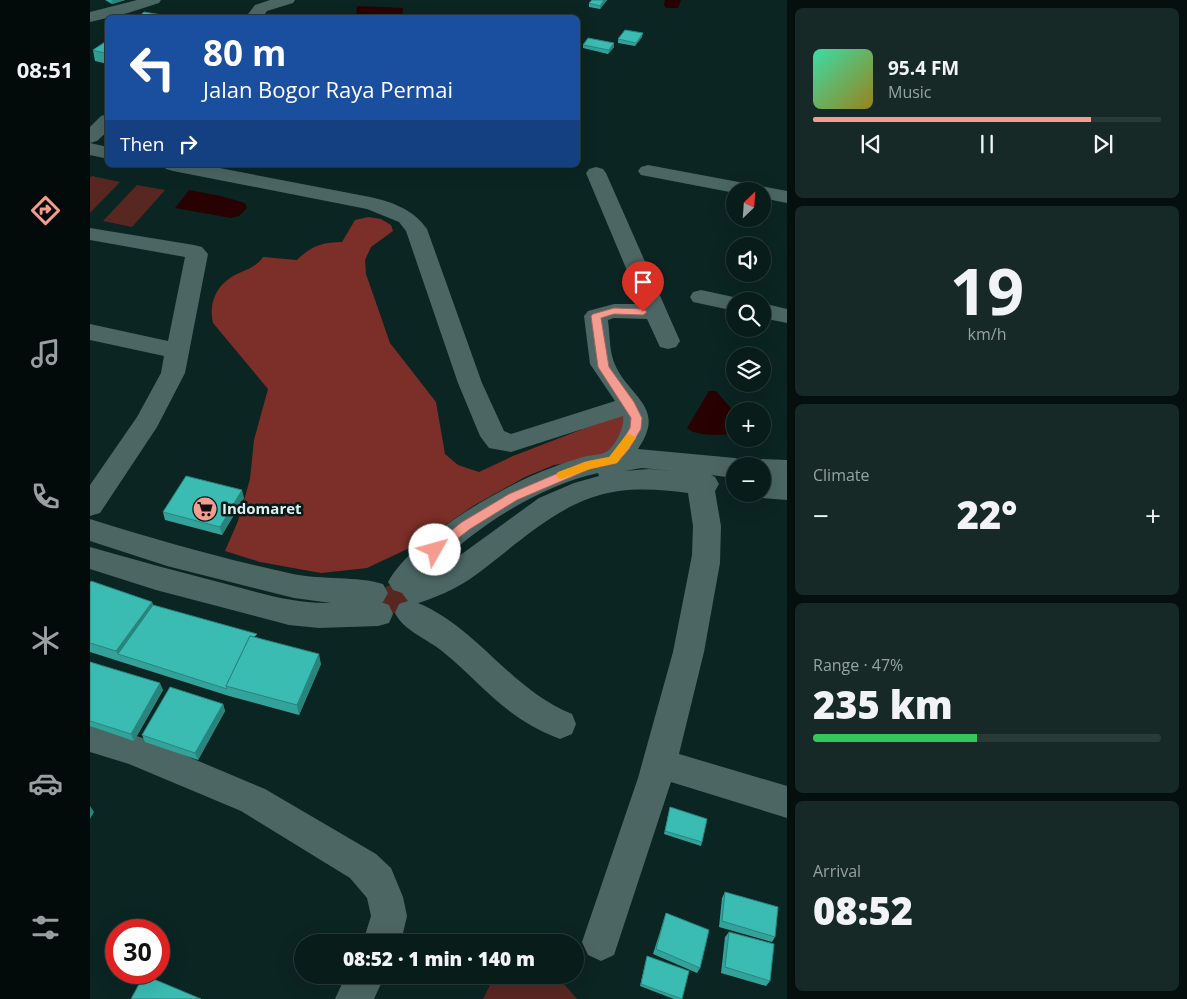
<!DOCTYPE html>
<meta charset="utf-8">
<style>
:root{--surface:#081c1a;--page:#162927;--text:#f1f3f6;--muted:#98a1a2;--line:#293a39;--accent:#f59c91}
body{margin:0;font-family:"Open Sans",sans-serif;background:var(--page);color:var(--text);height:100vh;display:flex;flex-direction:column;font-size:19px;white-space:nowrap}
*{box-sizing:border-box;margin:0}
p{font-size:16px;color:var(--muted)}
.icon{flex:none;width:28px;height:28px;fill:none;stroke:currentColor;stroke-width:2;stroke-linecap:round;stroke-linejoin:round}
.map{position:relative;flex:1;overflow:hidden}
.drawer{display:flex;flex-direction:column;gap:8px;padding:8px;background:#040f0e;width:400px}
.drawer>*{flex:none}
.guide{position:absolute;left:15px;top:15px;width:475px;height:152px;border-radius:8px;box-shadow:0 5px 20px #0002,0 0 0 1px var(--line);background:#1a4fa0;color:#fff;overflow:hidden}
.needle{width:32px;rotate:25deg}
.controls{position:absolute;left:636px;top:182px;display:grid;gap:10px}
.controls a{display:grid;place-items:center;width:45px;height:45px;border-radius:50%;background:var(--surface);box-shadow:0 5px 20px #0002,0 0 0 1px var(--line);font-size:25px}
.speed{position:absolute;left:15px;top:919px;display:flex;gap:10px;font-size:25px;font-weight:700;text-align:center}
.speed>*{display:grid;place-content:center;width:65px;height:65px;border-radius:50%;background:var(--surface);box-shadow:0 5px 20px #0002,0 0 0 1px var(--line);line-height:1}
.speed .limit{border:8px solid #d22;background:#fff;color:#111}
.pin{position:absolute;display:grid;place-items:center;width:42px;height:42px;color:#fff;margin:-51px -21px;border-radius:50% 50% 50% 0;rotate:-45deg;box-shadow:0 0 5px #0007}
.pin .icon{rotate:45deg}
.me{position:absolute;width:55px;margin:-28px;rotate:52deg;stroke-linejoin:round;filter:drop-shadow(0 0 4px #0008)}
.turn{display:flex;align-items:center;gap:18px;height:105px;padding:0 15px;font-size:22px}
.turn .icon{width:65px;height:65px;stroke-width:2.5}
.turn b{display:block;font-size:35px;line-height:42px}
.then{display:flex;align-items:center;height:48px;padding:0 15px;background:#0003;gap:10px;font-size:19px}
.big{font-size:38px;font-weight:800;line-height:1.1}
.drawer .card{flex:1;display:flex;flex-direction:column;justify-content:center;gap:8px;min-width:0;padding:0 18px;border-radius:8px;background:var(--page)}
.drawer .dial{align-items:center;gap:0}
.dial b{font-size:65px;line-height:1}
.song{display:flex;align-items:center;gap:15px}
.cover{width:60px;height:60px;border-radius:8px;background:linear-gradient(135deg,hsl(160 70% 55%),hsl(50 70% 35%))}
.played{height:5px;border-radius:2px;background:linear-gradient(90deg,var(--accent) 80%,var(--line) 80%)}
.keys{display:flex;justify-content:space-around;direction:ltr}
.heat{display:flex;justify-content:space-between;align-items:center;font-size:28px;direction:ltr}
.charge{height:8px;border-radius:4px;background:linear-gradient(90deg,#34c759 47%,var(--line) 0)}
.trip{position:absolute;left:204px;top:934px;width:290px;height:50px;border-radius:25px;background:var(--surface);box-shadow:0 5px 20px #0002,0 0 0 1px var(--line);font-weight:800;line-height:50px;text-align:center}
main{display:flex;flex:1;min-height:0}
.tab-bar{display:flex;flex-direction:column;width:90px;justify-content:space-around;align-items:center;background:#030b0a;color:var(--muted)}
.tab-bar .icon{width:35px;height:35px}
.tab-bar .selected{color:var(--accent)}
.tab-bar b{font-size:22px;color:var(--text)}
.map>svg:first-child{display:block}
.green{fill:#592722}
.forest{fill:#7c2e28}
.water{fill:#280202}
.lines{fill:none;stroke-linecap:round;stroke-linejoin:round}
.canal{fill:#280202;fill-rule:evenodd}
.minor{fill:#4b6663;fill-rule:evenodd}
.wall{fill:#33a29a}
.shaded-wall{fill:#29847d}
.building{fill:#3bbcb3;stroke:#29847d}
.route{fill:#f59c91;stroke:#9f655e}
.slow{fill:#f59e0b}
.labels{text-anchor:middle;stroke-width:5;stroke-linejoin:round;paint-order:stroke}
.poi-label{font-size:15px;font-weight:bold;fill:#e1f0ee;stroke:#031b19;text-anchor:start}
</style>
<main>
<nav class="tab-bar">
<b>08:51</b>
<svg class="icon selected" aria-label="directions" viewBox="0 0 24 24"><path d="M12 3l9 9-9 9-9-9zM9 14v-3h6M13 9l2 2-2 2"/></svg>
<svg class="icon" aria-label="music" viewBox="0 0 24 24"><path d="M9 18V5l10-2v13"/><circle cx="6" cy="18" r="3"/><circle cx="16" cy="16" r="3"/></svg>
<svg class="icon" aria-label="phone" viewBox="0 0 24 24"><path d="M5 4h4l2 5-3 2q2 4 5 5l2-3 5 2v4C11 20 4 13 5 4z"/></svg>
<svg class="icon" aria-label="climate" viewBox="0 0 24 24"><path d="M12 3v18M4 7l16 10M4 17L20 7"/></svg>
<svg class="icon" aria-label="car" viewBox="0 0 24 24"><path d="M5 17H2v-5l4-1 3-4h7l3 4 3 1v5h-3M9 17h6M6 11h13"/><circle cx="7" cy="17" r="2"/><circle cx="17" cy="17" r="2"/></svg>
<svg class="icon" aria-label="filters" viewBox="0 0 24 24"><path d="M4 7h16M4 17h16"/><circle cx="9" cy="7" r="2"/><circle cx="15" cy="17" r="2"/></svg>
</nav>
<div class="map">
<svg width="697" height="999" viewBox="0 0 697 999">
<rect width="100%" height="100%" fill="#0b2523"/>
<g class="green">
<polygon points="2,176 30,182 0,213 0,178"/>
<polygon points="47,185 75,190 42,227 13,221"/>
<path d="M 307,584 L 321,590 L 316,612 C 304,614 296,614 288,605 L 289,592 L 297,586 Z"/>
<polygon points="405,975 458,975 475,985 487,999 393,999"/>
</g>
<path class="forest" d="M 278,217 L 291,219 L 301,225 L 303,231 L 281,247 L 275,260 L 276,274 L 300,343 L 346,402 L 355,454 L 368,465 L 389,472 L 423,456 L 537,412 L 546,416 L 521,456 L 464,465 L 435,477 L 383,506 L 328,544 L 277,568 L 231,573 L 170,562 L 135,551 L 148,521 L 160,479 L 164,440 L 178,389 L 123,323 C 119,306 124,289 140,278 C 151,271 165,269 173,257 L 207,260 C 221,246 233,242 252,242 L 265,220 Z"/>
<g class="water">
<polygon points="267,6 313,8 312,17 286,16 266,17"/>
<polygon points="99,190 131,196 155,203 157,208 149,216 141,218 85,208"/>
<path d="M 619,391 L 626,391 L 645,413 L 645,434 C 631,434 609,438 597,428 Z"/>
</g>
<g class="lines">
<polygon class="canal" points="575,0 591,0 588,8 576,8 574,5"/>
<g class="minor">
<polygon points="47,0 71,0 69,3 38,13 0,22 0,12"/>
<polygon points="180,0 205,0 203,3 177,11 172,18 155,18 165,5"/>
<polygon points="18,114 18,131 7,141 0,143 0,127 11,116"/>
<polygon points="0,143 18,147 18,159 0,155"/>
<path d="M 73,165 L 114,165 L 280,197 C 302,202 323,209 337,229 L 392,383 L 414,431 L 421,434 L 525,401 L 500,364 L 494,316 L 498,311 L 524,304 L 551,304 L 496,173 L 499,169 L 506,167 L 513,169 L 516,173 L 590,341 L 586,347 L 578,349 L 570,347 L 557,319 L 524,318 L 518,320 C 520,335 519,353 526,367 C 542,399 576,408 548,449 L 645,458 L 654,461 L 657,466 L 645,466 L 645,478 L 621,475 L 625,477 L 629,484 L 625,491 L 631,526 L 630,563 L 614,652 L 589,754 L 697,786 L 697,818 L 581,782 L 524,955 L 511,961 L 498,955 L 492,942 L 548,778 L 583,652 L 602,555 L 603,526 L 598,493 C 575,490 552,488 529,491 C 469,499 427,546 380,579 C 365,589 345,598 328,603 C 388,628 421,690 482,714 L 486,724 L 482,734 L 470,739 C 414,718 395,686 352,651 C 337,639 313,630 305,613 L 309,604 L 318,601 L 312,593 L 303,590 L 298,582 C 321,539 415,484 461,468 C 473,463 485,459 497,456 C 502,455 511,455 516,452 C 525,447 535,427 533,416 L 421,452 L 399,448 L 390,436 L 368,383 L 316,231 L 309,222 L 277,209 L 83,171 L 76,169 ZM 552,468 L 583,471 L 559,469 L 534,471 ZM 508,473 L 509,476 L 484,483 L 449,498 L 358,564 L 342,571 C 383,528 449,486 508,473 Z"/>
<polygon points="558,165 697,191 697,203 672,198 672,191 645,191 645,193 551,175 548,171 551,167"/>
<polygon points="0,228 104,245 112,247 118,254 95,373 67,427 10,513 0,516 0,485 47,417 71,373 74,356 0,340 0,324 78,341 95,257 0,240"/>
<polygon points="611,290 653,299 655,301 645,301 645,311 603,302 600,297 603,292"/>
<polygon points="672,303 697,309 697,323 672,318"/>
<polygon points="672,459 697,460 697,500 672,498 662,495 662,494 672,494 672,466 660,466 663,462"/>
<path d="M 0,519 C 67,540 134,559 203,574 C 232,580 268,576 293,584 L 298,593 L 293,602 L 291,602 L 299,605 L 303,614 L 299,623 L 288,626 L 229,628 L 199,625 L 66,590 L 0,569 L 0,547 C 46,560 93,573 140,585 C 173,594 206,604 241,603 L 204,598 L 77,566 L 0,541 Z"/>
<polygon points="0,722 56,739 175,789 286,854 301,868 313,897 317,916 311,942 273,942 281,916 277,898 260,878 151,811 39,764 0,752"/>
<polygon points="256,975 295,975 284,999 245,999"/>
</g>
</g>
<g class="wall">
<polygon points="15,0 35,0 22,4"/>
<polygon points="502,0 517,0 510,9 499,7 499,3"/>
<polygon points="552,37 545,46 528,43 528,39"/>
<polygon points="18,40 18,64 5,61 3,50"/>
<polygon points="493,45 524,47 518,54 493,48"/>
<polygon points="154,498 132,535 75,520 73,512"/>
<polygon points="0,583 62,602 63,605 168,638 231,664 209,715 139,696 0,652"/>
<polygon points="0,662 73,690 44,741 0,726"/>
<polygon points="133,704 135,711 108,760 55,742 52,735"/>
<polygon points="580,807 612,842 611,846 574,834"/>
<polygon points="635,892 685,937 682,942 629,927 632,898"/>
<polygon points="576,913 610,968 607,973 563,954 574,919"/>
<polygon points="639,932 680,981 676,986 631,973 635,937"/>
<polygon points="557,956 592,999 584,999 550,986"/>
</g>
<g class="shaded-wall">
<polygon points="23,0 35,0 22,4 21,1"/>
<polygon points="514,0 517,0 510,9 510,6"/>
<polygon points="553,33 552,37 545,46 546,43"/>
<polygon points="524,43 524,47 518,54 519,50"/>
<polygon points="152,490 154,498 132,535 130,527"/>
<polygon points="62,602 65,613 28,654 26,651"/>
<polygon points="229,654 231,664 209,715 207,705"/>
<polygon points="70,683 73,690 44,741 41,734"/>
<polygon points="133,704 135,711 108,760 105,753"/>
<polygon points="0,806 4,812 0,819"/>
</g>
<g class="building">
<polygon points="502,0 514,0 510,6 499,3"/>
<polygon points="54,12 89,18 47,18"/>
<polygon points="535,30 553,33 546,43 528,39"/>
<polygon points="498,38 524,43 519,50 493,45"/>
<polygon points="18,40 18,54 3,50"/>
<polygon points="96,476 152,490 130,527 73,512"/>
<polygon points="1,581 62,602 26,651 0,643 0,583"/>
<polygon points="63,605 167,634 164,637 160,636 136,686 137,689 28,654"/>
<polygon points="160,636 229,654 207,705 136,686"/>
<polygon points="0,662 70,683 41,734 0,721"/>
<polygon points="80,687 133,704 105,753 52,735"/>
<polygon points="580,807 617,819 612,842 575,831"/>
<polygon points="635,892 688,907 685,937 632,921"/>
<polygon points="576,913 619,930 610,968 566,949"/>
<polygon points="639,932 684,944 680,981 635,967"/>
<polygon points="557,956 599,971 592,999 551,984"/>
<polygon points="54,975 111,999 41,999"/>
</g>
<polygon class="route" points="524,308 553,309 557,312 553,315 524,314 511,318 519,367 544,402 552,418 551,429 539,449 527,463 500,469 427,500 380,529 349,553 341,553 339,550 341,547 372,522 419,494 494,462 520,457 531,443 540,428 541,418 508,367 501,316 503,314"/>
<polygon class="slow" points="540,434 546,438 527,463 500,469 471,479 468,478 466,475 468,472 498,461 519,457 536,435"/>
<defs>
<symbol id="supermarket-disc" viewBox="-11 -11 22 22"><circle r="9.5" fill="#f59c91" stroke="#031b19"/><path d="M-6-5.5h2.5l.6 2H6L4.5 2H-2.5L-4.4-4H-6ZM-1.5 3.2a1.3 1.3 0 1 0 .1 0ZM3 3.2a1.3 1.3 0 1 0 .1 0Z" fill="#111"/></symbol>
</defs>
<g fill-rule="evenodd">
<use href="#supermarket-disc" x="101" y="495" width="28" height="28"/>
</g>
<g class="labels">
<g class="poi-label">
<text x="132" y="514">Indomaret</text>
</g>
</g>
</svg>
<div class="controls">
<a><svg class="needle" viewBox="-14 -14 28 28"><path d="M0-13l5 13h-10z" fill="#e53935"/><path d="M0 13l5-13h-10z" fill="#98a1a2"/></svg></a>
<a><svg class="icon" aria-label="sound" viewBox="0 0 24 24"><path d="M4 9h4l5-4v14l-5-4H4zM17 9q2 3 0 6"/></svg></a>
<a><svg class="icon" aria-label="search" viewBox="0 0 24 24"><circle cx="10" cy="10" r="6"/><path d="M15 15l6 6"/></svg></a>
<a><svg class="icon" aria-label="layers" viewBox="0 0 24 24"><path d="M12 4l9 5-9 5-9-5zM3 14l9 5 9-5"/></svg></a>
<a>+</a>
<a>−</a>
</div>
<div class="speed"><div class="limit">30</div></div>
<div class="pin" style="left:553px;top:312px;background:#d93025"><svg class="icon" aria-label="arrive" viewBox="0 0 24 24"><path d="M6 21V4h12l-3 4 3 4H6"/></svg></div>
<svg class="me" style="left:345px;top:550px" viewBox="-20 -20 40 40"><circle r="19" fill="#fff"/><path d="M0-13L10 11 0 6-10 11z" fill="#f59c91"/></svg>
<div class="trip">08:52 · 1 min · 140 m</div>
<div class="guide">
<div class="turn"><svg class="icon" aria-label="left" viewBox="0 0 24 24"><path d="M17 20v-9H6M10 6l-5 5 5 5"/></svg><div><b>80 m</b>Jalan Bogor Raya Permai</div></div>
<div class="then">Then<svg class="icon" aria-label="right" viewBox="0 0 24 24"><path d="M7 20v-9h11M14 6l5 5-5 5"/></svg></div>
</div>
</div>
<section class="drawer">
<div class="card">
<div class="song"><i class="cover"></i><div><b>95.4 FM</b><p>Music</p></div></div>
<div class="played"></div>
<div class="keys"><svg class="icon" aria-label="previous" viewBox="0 0 24 24"><path d="M18 5L8 12l10 7zM5 5v14"/></svg><svg class="icon" aria-label="pause" viewBox="0 0 24 24"><path d="M8 5v14M16 5v14"/></svg><svg class="icon" aria-label="next" viewBox="0 0 24 24"><path d="M6 5l10 7-10 7zM19 5v14"/></svg></div>
</div>
<div class="card dial"><b>19</b><p>km/h</p></div>
<div class="card"><p>Climate</p>
<div class="heat"><a>−</a><b class="big">22°</b><a>+</a></div>
</div>
<div class="card"><p>Range · 47%</p><b class="big">235 km</b><div class="charge"></div></div>
<div class="card"><p>Arrival</p><b class="big">08:52</b></div>
</section>
</main>
